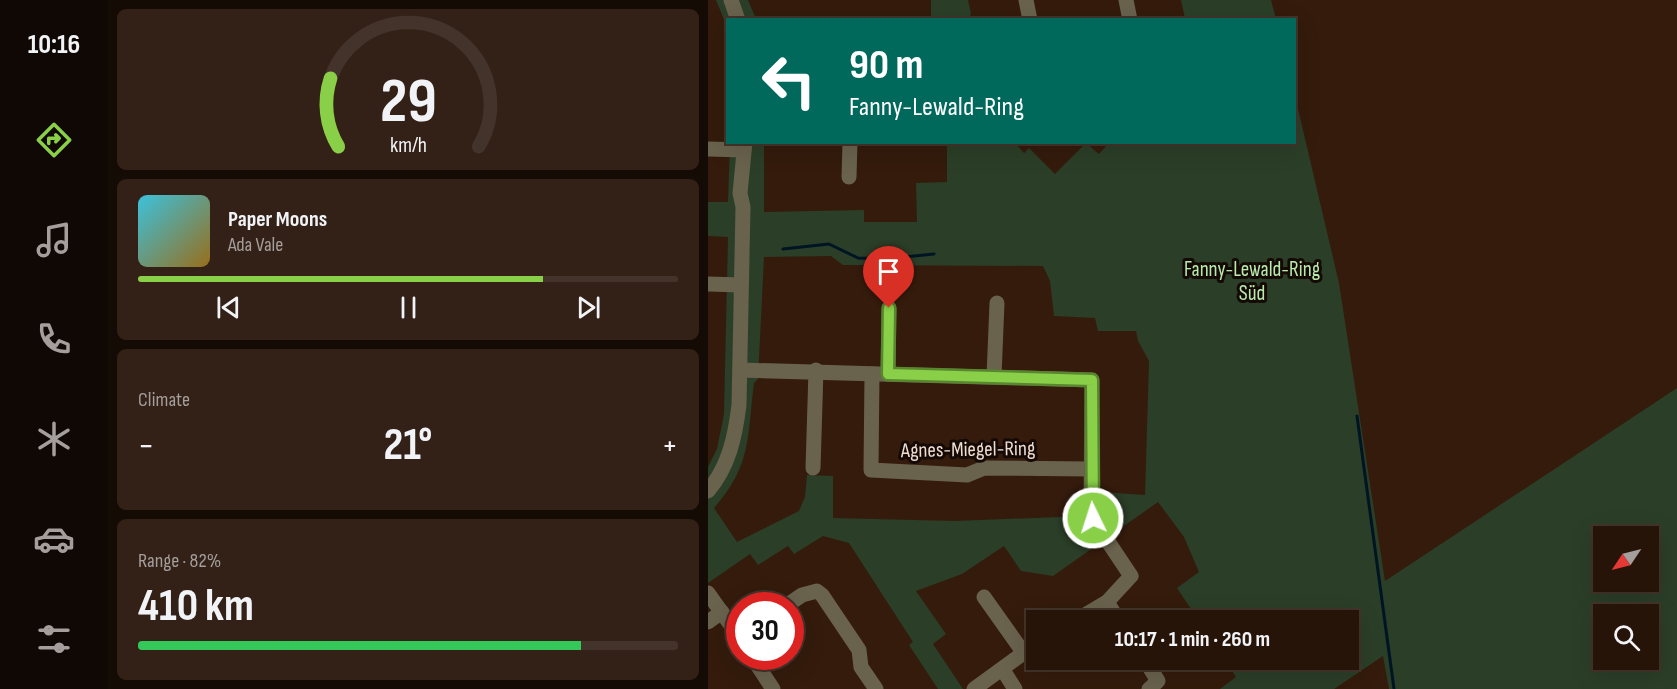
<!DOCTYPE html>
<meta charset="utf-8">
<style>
:root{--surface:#271409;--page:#332117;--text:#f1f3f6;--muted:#a49e9c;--line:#43332a;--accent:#89cf48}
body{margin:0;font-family:"Sofia Sans Condensed",sans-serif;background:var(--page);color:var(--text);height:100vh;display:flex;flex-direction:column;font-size:22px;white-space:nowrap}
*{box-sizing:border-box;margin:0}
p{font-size:20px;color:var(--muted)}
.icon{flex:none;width:33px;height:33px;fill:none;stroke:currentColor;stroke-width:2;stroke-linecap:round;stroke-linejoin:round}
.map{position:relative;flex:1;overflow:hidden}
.drawer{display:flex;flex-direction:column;gap:9px;padding:9px;background:#150b05;width:600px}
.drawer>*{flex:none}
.top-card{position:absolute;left:18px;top:18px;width:570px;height:126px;border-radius:0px;box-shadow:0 6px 24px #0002,0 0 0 2px var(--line);background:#00695c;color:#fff;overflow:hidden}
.needle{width:39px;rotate:235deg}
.fabs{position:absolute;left:885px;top:526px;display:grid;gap:12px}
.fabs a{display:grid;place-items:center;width:66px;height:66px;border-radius:0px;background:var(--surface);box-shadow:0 6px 24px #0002,0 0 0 2px var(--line);font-size:30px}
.speed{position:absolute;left:18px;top:592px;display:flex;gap:12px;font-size:30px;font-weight:700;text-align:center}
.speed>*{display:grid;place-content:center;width:78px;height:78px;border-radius:50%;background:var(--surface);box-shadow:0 6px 24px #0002,0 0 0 2px var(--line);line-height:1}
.speed .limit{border:9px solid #d22;background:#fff;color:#111}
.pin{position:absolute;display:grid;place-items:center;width:51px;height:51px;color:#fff;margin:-62px -26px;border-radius:50% 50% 50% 0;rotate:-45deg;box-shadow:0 0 6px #0007}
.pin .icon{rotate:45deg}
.me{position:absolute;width:66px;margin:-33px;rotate:356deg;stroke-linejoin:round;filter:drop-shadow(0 0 4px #0008)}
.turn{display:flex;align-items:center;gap:21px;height:126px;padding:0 24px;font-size:27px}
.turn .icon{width:78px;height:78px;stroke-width:2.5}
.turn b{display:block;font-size:42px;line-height:51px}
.big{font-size:45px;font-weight:700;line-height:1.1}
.drawer .tile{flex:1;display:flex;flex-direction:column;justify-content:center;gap:9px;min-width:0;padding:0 21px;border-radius:9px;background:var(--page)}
.drawer .dial{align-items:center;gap:0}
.dial svg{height:156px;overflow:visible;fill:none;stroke:var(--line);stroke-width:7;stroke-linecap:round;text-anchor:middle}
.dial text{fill:var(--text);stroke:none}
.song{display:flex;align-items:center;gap:18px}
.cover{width:72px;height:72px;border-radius:9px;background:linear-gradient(135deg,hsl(190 70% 55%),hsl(40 70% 35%))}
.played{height:6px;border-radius:3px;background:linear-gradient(90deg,var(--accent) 75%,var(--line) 75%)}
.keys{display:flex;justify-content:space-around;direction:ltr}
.heat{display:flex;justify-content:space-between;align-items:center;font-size:33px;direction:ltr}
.charge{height:9px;border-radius:4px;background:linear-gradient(90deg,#34c759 82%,var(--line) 0)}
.trip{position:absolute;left:318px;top:610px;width:333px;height:60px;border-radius:0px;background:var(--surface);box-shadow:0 6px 24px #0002,0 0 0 2px var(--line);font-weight:700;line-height:60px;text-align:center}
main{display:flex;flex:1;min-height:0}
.dock{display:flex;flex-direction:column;width:108px;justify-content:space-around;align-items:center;background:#100804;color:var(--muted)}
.dock .icon{width:42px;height:42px}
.dock .on{color:var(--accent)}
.dock b{font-size:27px;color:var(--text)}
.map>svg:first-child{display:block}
.green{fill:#2b3e27;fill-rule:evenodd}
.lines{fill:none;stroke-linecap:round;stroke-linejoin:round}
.stream{stroke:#001524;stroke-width:3}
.minor{stroke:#69624d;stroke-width:15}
.route-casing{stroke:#59872f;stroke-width:15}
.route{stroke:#89cf48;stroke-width:10}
.labels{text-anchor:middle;stroke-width:6;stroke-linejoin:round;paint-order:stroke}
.park-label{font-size:21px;fill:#b8ecac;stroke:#140904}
.street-label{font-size:21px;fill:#efddd4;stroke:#140904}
</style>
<main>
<nav class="dock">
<b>10:16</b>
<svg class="icon on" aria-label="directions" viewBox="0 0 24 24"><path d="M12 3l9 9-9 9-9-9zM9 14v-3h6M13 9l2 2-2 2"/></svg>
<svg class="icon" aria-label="music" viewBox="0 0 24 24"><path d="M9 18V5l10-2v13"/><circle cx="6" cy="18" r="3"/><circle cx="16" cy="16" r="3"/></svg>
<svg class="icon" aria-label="phone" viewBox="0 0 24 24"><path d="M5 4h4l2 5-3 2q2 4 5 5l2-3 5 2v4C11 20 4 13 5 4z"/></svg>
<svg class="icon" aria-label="climate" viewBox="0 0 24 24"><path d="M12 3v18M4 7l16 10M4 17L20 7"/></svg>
<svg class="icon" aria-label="car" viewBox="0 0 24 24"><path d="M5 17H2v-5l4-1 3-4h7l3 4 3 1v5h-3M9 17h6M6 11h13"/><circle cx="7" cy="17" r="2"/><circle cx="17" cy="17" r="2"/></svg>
<svg class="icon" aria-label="filters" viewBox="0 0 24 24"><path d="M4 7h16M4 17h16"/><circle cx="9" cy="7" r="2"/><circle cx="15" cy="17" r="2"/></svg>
</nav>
<section class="drawer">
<div class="tile dial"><svg viewBox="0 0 100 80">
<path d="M14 69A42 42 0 1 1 86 69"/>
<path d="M14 69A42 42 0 0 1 10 34" stroke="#89cf48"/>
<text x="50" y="56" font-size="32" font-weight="700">29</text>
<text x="50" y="72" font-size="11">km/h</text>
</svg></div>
<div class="tile">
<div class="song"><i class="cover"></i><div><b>Paper Moons</b><p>Ada Vale</p></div></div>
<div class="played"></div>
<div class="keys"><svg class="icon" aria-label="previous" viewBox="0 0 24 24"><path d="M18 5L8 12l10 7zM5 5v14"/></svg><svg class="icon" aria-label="pause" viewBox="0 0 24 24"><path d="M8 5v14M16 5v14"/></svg><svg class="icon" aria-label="next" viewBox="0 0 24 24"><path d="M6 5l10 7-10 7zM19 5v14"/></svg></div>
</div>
<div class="tile"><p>Climate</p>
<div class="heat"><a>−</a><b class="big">21°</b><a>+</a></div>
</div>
<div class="tile"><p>Range · 82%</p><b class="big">410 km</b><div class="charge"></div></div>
</section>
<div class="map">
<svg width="969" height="689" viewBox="0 0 969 689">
<rect width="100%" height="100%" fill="#341b0c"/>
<g class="green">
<polygon points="8,0 40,0 48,19 20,20 19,27"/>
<polygon points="223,0 260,0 263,14 260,19 223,19"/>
<polygon points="473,0 563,0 568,19 477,19"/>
<path d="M 587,96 L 631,283 L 677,581 L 969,388 L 969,689 L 681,689 L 675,656 L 626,689 L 512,689 L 528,677 L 517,660 L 640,660 L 640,621 L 491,621 L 469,588 L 491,572 L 476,537 L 450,502 L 345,576 L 313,571 L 296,546 L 254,574 L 208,591 L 238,634 L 225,644 L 255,689 L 230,689 L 201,645 L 205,642 L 141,543 L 115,536 L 86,554 L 80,546 L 50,565 L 42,554 L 0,583 L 0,467 L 9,449 L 16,414 L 20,237 L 0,236 L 0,202 L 20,202 L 22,143 L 56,143 L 56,212 L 156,210 L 156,222 L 209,222 L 208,183 L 239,182 L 239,143 L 307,143 L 316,153 L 321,148 L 347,174 L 378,143 L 391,154 L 401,143 L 586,142 ZM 123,256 L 135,265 L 335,266 L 342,281 L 346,316 L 387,318 L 390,331 L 428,331 L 430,341 L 441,361 L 437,495 L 393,492 L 393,514 L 377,516 L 247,521 L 125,518 L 125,476 L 99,475 L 97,497 L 91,511 L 29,542 L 6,508 C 44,465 39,437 46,383 L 50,379 L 56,257 ZM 896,537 L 940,537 L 940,582 L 896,582 ZM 896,615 L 940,615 L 940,660 L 896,660 Z"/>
</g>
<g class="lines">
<g class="stream">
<polyline points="75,249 121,244 150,258 176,259 226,254"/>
<polyline points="649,416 686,689"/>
</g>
<g class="minor">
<polyline points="23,0 30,20"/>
<polyline points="318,0 322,20"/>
<polyline points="418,0 422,20"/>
<polyline points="0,149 36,150"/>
<polyline points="141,177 142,142"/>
<polyline points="0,284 33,285"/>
<polyline points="32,370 384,380 383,510 387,522 423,576 399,602 367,621"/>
<polyline points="164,374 163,470 259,475 276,468 383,469"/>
<polyline points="180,374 181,308"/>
<polyline points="286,376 289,303"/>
<polyline points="105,468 108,370"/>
<path d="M 0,491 C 21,466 27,437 31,405 L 35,207 L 32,193 L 37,142"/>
<polyline points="0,593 32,638"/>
<polyline points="276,597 315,652"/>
<polyline points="399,602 411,621"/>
<polyline points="78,606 94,595 109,591 114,595 151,650 153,667 168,689"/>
<polyline points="0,622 14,612"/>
<polyline points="44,657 65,689"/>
<polyline points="437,660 450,681 441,689"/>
<polyline points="295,670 307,689"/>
<polyline points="266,689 328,644"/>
</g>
</g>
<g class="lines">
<defs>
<polyline id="route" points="181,308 180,374 384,380 385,518"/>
</defs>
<use href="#route" class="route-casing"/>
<use href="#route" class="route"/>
</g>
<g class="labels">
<g class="park-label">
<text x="544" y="276">Fanny-Lewald-Ring<tspan x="544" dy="24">Süd</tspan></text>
</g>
<g class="street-label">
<text transform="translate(260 449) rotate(-1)" y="7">Agnes-Miegel-Ring</text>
</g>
</g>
</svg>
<div class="fabs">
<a><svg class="needle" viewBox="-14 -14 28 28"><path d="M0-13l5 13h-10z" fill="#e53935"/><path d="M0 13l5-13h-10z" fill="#a49e9c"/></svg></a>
<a><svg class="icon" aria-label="search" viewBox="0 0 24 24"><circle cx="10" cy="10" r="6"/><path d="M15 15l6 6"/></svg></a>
</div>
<div class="speed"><div class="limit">30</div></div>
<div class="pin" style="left:181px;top:308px;background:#d93025"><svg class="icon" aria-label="arrive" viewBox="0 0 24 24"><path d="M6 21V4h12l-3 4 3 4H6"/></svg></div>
<svg class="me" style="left:385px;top:518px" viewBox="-20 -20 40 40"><circle r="17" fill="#89cf48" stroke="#fff" stroke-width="3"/><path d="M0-11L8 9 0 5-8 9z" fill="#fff"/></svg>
<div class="trip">10:17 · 1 min · 260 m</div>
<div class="top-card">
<div class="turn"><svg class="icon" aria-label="left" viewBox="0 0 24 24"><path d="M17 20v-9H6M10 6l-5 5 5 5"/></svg><div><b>90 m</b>Fanny-Lewald-Ring</div></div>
</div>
</div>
</main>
